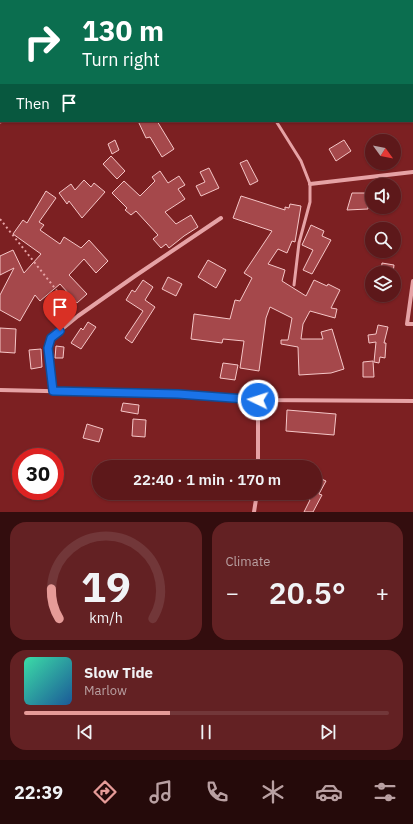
<!DOCTYPE html>
<meta charset="utf-8">
<style>
:root{--surface:#5d181a;--page:#632123;--text:#f1f3f6;--muted:#b9a0a2;--line:#723739;--accent:#e69b98}
body{margin:0;font-family:"IBM Plex Sans",sans-serif;background:var(--page);color:var(--text);height:100vh;display:flex;flex-direction:column;font-size:15px;white-space:nowrap}
*{box-sizing:border-box;margin:0}
p{font-size:13px;color:var(--muted)}
.icon{flex:none;width:22px;height:22px;fill:none;stroke:currentColor;stroke-width:2;stroke-linecap:round;stroke-linejoin:round}
.map{position:relative;height:512px;overflow:hidden}
.sheet{display:flex;flex-direction:column;gap:10px;padding:10px;background:#330d0e;flex:1}
.sheet>*{flex:none}
.hud{position:absolute;left:0px;top:0px;width:413px;height:122px;box-shadow:0 1px 3px #0004,0 0 0 1px var(--line);background:#0b6e4f;color:#fff;overflow:hidden}
.needle{width:26px;rotate:123deg}
.tools{position:absolute;left:365px;top:134px;display:grid;gap:8px}
.tools a{display:grid;place-items:center;width:36px;height:36px;border-radius:50%;background:var(--surface);box-shadow:0 1px 3px #0004,0 0 0 1px var(--line);font-size:20px}
.speed{position:absolute;left:12px;top:448px;display:flex;gap:8px;font-size:20px;font-weight:700;text-align:center}
.speed>*{display:grid;place-content:center;width:52px;height:52px;border-radius:50%;background:var(--surface);box-shadow:0 1px 3px #0004,0 0 0 1px var(--line);line-height:1}
.speed .limit{border:6px solid #d22;background:#fff;color:#111}
.pin{position:absolute;display:grid;place-items:center;width:34px;height:34px;color:#fff;margin:-41px -17px;border-radius:50% 50% 50% 0;rotate:-45deg;box-shadow:0 0 4px #0007}
.pin .icon{rotate:45deg}
.me{position:absolute;width:44px;margin:-22px;rotate:274deg;stroke-linejoin:round;filter:drop-shadow(0 0 3px #0008)}
.turn{display:flex;align-items:center;gap:14px;height:84px;padding:0 16px;font-size:18px}
.turn .icon{width:52px;height:52px;stroke-width:2.5}
.turn b{display:block;font-size:28px;line-height:34px}
.then{display:flex;align-items:center;height:38px;padding:0 16px;background:#0003;gap:8px;font-size:15px}
.big{font-size:30px;font-weight:600;line-height:1.1}
.sheet .widget{flex:1;display:flex;flex-direction:column;justify-content:center;gap:6px;min-width:0;padding:0 14px;border-radius:16px;background:var(--page)}
.sheet .dial{align-items:center;gap:0}
.dial svg{height:104px;overflow:visible;fill:none;stroke:var(--line);stroke-width:7;stroke-linecap:round;text-anchor:middle}
.dial text{fill:var(--text);stroke:none}
.song{display:flex;align-items:center;gap:12px}
.cover{width:48px;height:48px;border-radius:6px;background:linear-gradient(135deg,hsl(160 70% 55%),hsl(210 70% 35%))}
.played{height:4px;border-radius:2px;background:linear-gradient(90deg,var(--accent) 40%,var(--line) 40%)}
.keys{display:flex;justify-content:space-around;direction:ltr}
.heat{display:flex;justify-content:space-between;align-items:center;font-size:22px;direction:ltr}
.sheet .tiles{flex:1;display:grid;gap:10px;grid-template-columns:1fr 1fr}
.widget:last-child{grid-column:span 2}
.trip{position:absolute;left:92px;top:460px;width:230px;height:40px;border-radius:20px;background:var(--surface);box-shadow:0 1px 3px #0004,0 0 0 1px var(--line);font-weight:600;line-height:40px;text-align:center}
.menu{display:flex;height:64px;justify-content:space-around;align-items:center;background:#250a0a;color:var(--muted)}
.menu .icon{width:28px;height:28px}
.menu .selected{color:var(--accent)}
.menu b{font-size:18px;color:var(--text)}
.map>svg:first-child{display:block}
.building{fill:#a5484b;stroke:#f5c6c7}
.lines{fill:none;stroke-linecap:round;stroke-linejoin:round}
.path{stroke:#e6a2a5;stroke-width:2;stroke-dasharray:2 3;stroke-linecap:butt}
.service{stroke:#e6a2a5;stroke-width:3}
.minor{stroke:#e6a2a5;stroke-width:4}
.route-casing{stroke:#114b97;stroke-width:10}
.route{stroke:#1a73e8;stroke-width:7}
</style>
<div class="map">
<svg width="413" height="512" viewBox="0 0 413 512">
<rect width="100%" height="100%" fill="#7c2022"/>
<g class="building">
<polygon points="138,121 157,121 174,149 162,157 150,137 146,138"/>
<polygon points="115,140 119,150 112,154 108,144"/>
<polygon points="344,140 351,151 336,161 329,149"/>
<polygon points="111,156 125,171 117,179 103,164"/>
<polygon points="247,160 258,181 250,185 240,163"/>
<polygon points="209,168 219,188 201,196 196,186 205,182 200,172"/>
<polygon points="160,171 168,183 179,176 185,185 178,189 185,199 165,212 176,224 191,215 198,227 184,236 169,248 166,244 161,248 153,239 158,235 136,211 131,215 125,210 127,208 112,193 124,181 140,196 155,181 152,177"/>
<polygon points="84,180 91,187 94,183 105,192 82,218 69,201 67,204 59,193 71,184 75,190"/>
<polygon points="46,191 56,198 39,222 44,225 40,230 60,244 64,237 81,248 89,240 108,261 96,273 84,259 69,275 87,294 77,303 60,284 40,301 35,295 20,321 0,310 0,295 14,268 0,275 0,256 13,250 24,273 41,254 13,234 23,220 27,223"/>
<polygon points="352,193 367,193 368,209 347,210"/>
<polygon points="241,196 285,210 285,207 289,208 290,204 301,206 295,242 292,241 287,253 278,249 268,264 285,270 282,281 306,296 314,280 327,286 328,284 340,290 331,308 337,309 335,318 310,311 303,324 301,339 323,339 321,332 332,329 344,369 331,373 299,375 298,347 281,344 281,340 288,340 292,318 270,307 266,318 259,371 240,368 244,341 223,339 222,343 191,339 194,314 230,319 235,300 240,301 252,278 244,273 272,231 233,218"/>
<polygon points="311,225 324,231 322,236 331,240 312,274 303,270 313,250 302,245"/>
<polygon points="208,260 226,270 216,288 198,277"/>
<polygon points="382,263 394,265 393,273 381,273"/>
<polygon points="168,277 182,284 176,296 162,289"/>
<polygon points="143,280 153,287 145,300 155,307 132,343 125,338 143,311 126,300 132,290 135,292"/>
<polygon points="88,322 96,327 81,349 71,343 81,328 83,330"/>
<polygon points="378,325 388,327 384,343 386,343 385,358 380,357 379,363 374,362 376,342 369,343 368,335 376,334"/>
<polygon points="0,328 16,329 15,353 0,352"/>
<polygon points="56,346 64,347 63,358 55,358"/>
<polygon points="41,349 42,367 31,369 29,350"/>
<polygon points="373,361 374,377 363,377 363,362"/>
<polygon points="223,363 238,365 235,380 220,378"/>
<polygon points="123,403 139,405 138,414 121,411"/>
<polygon points="287,410 336,414 334,435 286,431"/>
<polygon points="133,419 146,420 145,437 132,436"/>
<polygon points="87,424 103,429 99,442 83,438"/>
<polygon points="315,476 326,481 319,494 322,495 313,512 304,512 310,500 296,493 315,493"/>
</g>
<g class="lines">
<g class="path">
<polyline points="0,123 2,121"/>
<polyline points="0,219 73,311"/>
</g>
<polyline class="service" points="276,121 301,161 310,184 310,202 299,243 294,285"/>
<g class="minor">
<polyline points="310,184 413,172"/>
<polyline points="413,281 407,324 413,324"/>
<polyline points="0,390 178,394 258,400 413,401"/>
<polyline points="53,391 48,348 51,338 78,316 135,276 221,218"/>
<polyline points="258,400 258,467"/>
<polyline points="254,512 257,493"/>
</g>
</g>
<g class="lines">
<defs>
<polyline id="route" points="60,331 51,338 48,348 53,391 178,394 258,400"/>
</defs>
<use href="#route" class="route-casing"/>
<use href="#route" class="route"/>
</g>
</svg>
<div class="tools">
<a><svg class="needle" viewBox="-14 -14 28 28"><path d="M0-13l5 13h-10z" fill="#e53935"/><path d="M0 13l5-13h-10z" fill="#b9a0a2"/></svg></a>
<a><svg class="icon" aria-label="sound" viewBox="0 0 24 24"><path d="M4 9h4l5-4v14l-5-4H4zM17 9q2 3 0 6"/></svg></a>
<a><svg class="icon" aria-label="search" viewBox="0 0 24 24"><circle cx="10" cy="10" r="6"/><path d="M15 15l6 6"/></svg></a>
<a><svg class="icon" aria-label="layers" viewBox="0 0 24 24"><path d="M12 4l9 5-9 5-9-5zM3 14l9 5 9-5"/></svg></a>
</div>
<div class="speed"><div class="limit">30</div></div>
<div class="pin" style="left:60px;top:331px;background:#d93025"><svg class="icon" aria-label="arrive" viewBox="0 0 24 24"><path d="M6 21V4h12l-3 4 3 4H6"/></svg></div>
<svg class="me" style="left:258px;top:400px" viewBox="-20 -20 40 40"><circle r="17" fill="#1a73e8" stroke="#fff" stroke-width="3"/><path d="M0-11L8 9 0 5-8 9z" fill="#fff"/></svg>
<div class="trip">22:40 · 1 min · 170 m</div>
<div class="hud">
<div class="turn"><svg class="icon" aria-label="right" viewBox="0 0 24 24"><path d="M7 20v-9h11M14 6l5 5-5 5"/></svg><div><b>130 m</b>Turn right</div></div>
<div class="then">Then<svg class="icon" aria-label="arrive" viewBox="0 0 24 24"><path d="M6 21V4h12l-3 4 3 4H6"/></svg></div>
</div>
</div>
<section class="sheet">
<div class="tiles">
<div class="widget dial"><svg viewBox="0 0 100 80">
<path d="M14 69A42 42 0 1 1 86 69"/>
<path d="M14 69A42 42 0 0 1 8 46" stroke="#e69b98"/>
<text x="50" y="56" font-size="32" font-weight="700">19</text>
<text x="50" y="72" font-size="11">km/h</text>
</svg></div>
<div class="widget"><p>Climate</p>
<div class="heat"><a>−</a><b class="big">20.5°</b><a>+</a></div>
</div>
<div class="widget">
<div class="song"><i class="cover"></i><div><b>Slow Tide</b><p>Marlow</p></div></div>
<div class="played"></div>
<div class="keys"><svg class="icon" aria-label="previous" viewBox="0 0 24 24"><path d="M18 5L8 12l10 7zM5 5v14"/></svg><svg class="icon" aria-label="pause" viewBox="0 0 24 24"><path d="M8 5v14M16 5v14"/></svg><svg class="icon" aria-label="next" viewBox="0 0 24 24"><path d="M6 5l10 7-10 7zM19 5v14"/></svg></div>
</div>
</div>
</section>
<nav class="menu">
<b>22:39</b>
<svg class="icon selected" aria-label="directions" viewBox="0 0 24 24"><path d="M12 3l9 9-9 9-9-9zM9 14v-3h6M13 9l2 2-2 2"/></svg>
<svg class="icon" aria-label="music" viewBox="0 0 24 24"><path d="M9 18V5l10-2v13"/><circle cx="6" cy="18" r="3"/><circle cx="16" cy="16" r="3"/></svg>
<svg class="icon" aria-label="phone" viewBox="0 0 24 24"><path d="M5 4h4l2 5-3 2q2 4 5 5l2-3 5 2v4C11 20 4 13 5 4z"/></svg>
<svg class="icon" aria-label="climate" viewBox="0 0 24 24"><path d="M12 3v18M4 7l16 10M4 17L20 7"/></svg>
<svg class="icon" aria-label="car" viewBox="0 0 24 24"><path d="M5 17H2v-5l4-1 3-4h7l3 4 3 1v5h-3M9 17h6M6 11h13"/><circle cx="7" cy="17" r="2"/><circle cx="17" cy="17" r="2"/></svg>
<svg class="icon" aria-label="filters" viewBox="0 0 24 24"><path d="M4 7h16M4 17h16"/><circle cx="9" cy="7" r="2"/><circle cx="15" cy="17" r="2"/></svg>
</nav>
